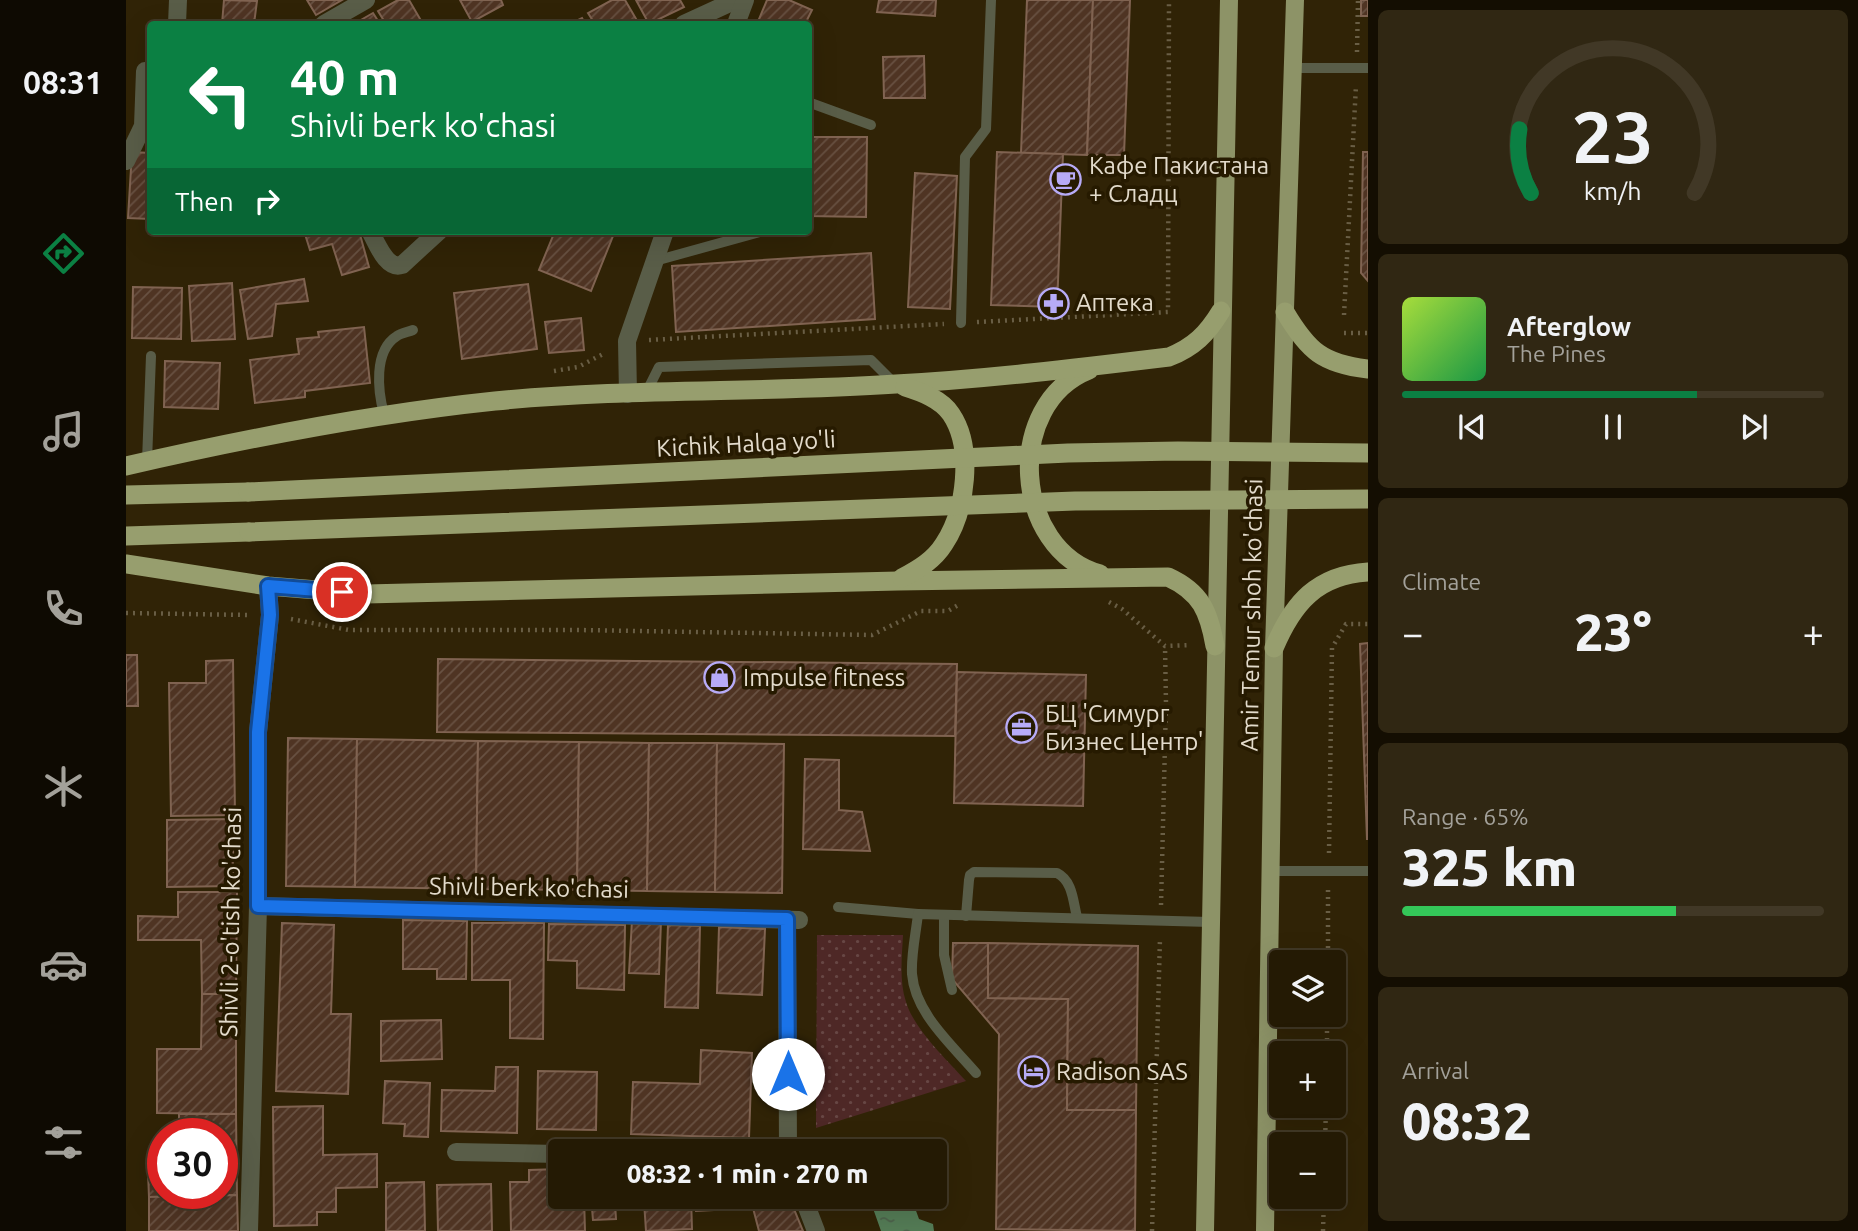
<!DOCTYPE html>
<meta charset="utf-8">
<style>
:root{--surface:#241a04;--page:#302713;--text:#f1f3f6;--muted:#a3a19a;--line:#413826;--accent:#0b8043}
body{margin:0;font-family:Ubuntu,sans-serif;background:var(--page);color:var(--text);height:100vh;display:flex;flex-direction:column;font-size:26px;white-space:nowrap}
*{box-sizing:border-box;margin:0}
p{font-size:23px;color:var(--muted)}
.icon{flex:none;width:38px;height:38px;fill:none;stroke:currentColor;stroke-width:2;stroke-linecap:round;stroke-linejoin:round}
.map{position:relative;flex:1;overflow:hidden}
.details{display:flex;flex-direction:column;gap:10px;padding:10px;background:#140e02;width:490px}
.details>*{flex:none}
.guide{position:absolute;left:21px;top:21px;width:665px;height:214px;border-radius:7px;box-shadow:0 7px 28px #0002,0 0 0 2px var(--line);background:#0b8043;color:#fff;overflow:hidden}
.controls{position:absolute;left:1143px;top:950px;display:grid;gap:14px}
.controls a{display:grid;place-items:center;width:77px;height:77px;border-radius:7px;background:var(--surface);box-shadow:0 7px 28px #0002,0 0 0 2px var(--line);font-size:35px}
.speed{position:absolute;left:21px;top:1118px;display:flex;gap:14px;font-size:35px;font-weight:700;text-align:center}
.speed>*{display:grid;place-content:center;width:91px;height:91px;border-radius:50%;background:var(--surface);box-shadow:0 7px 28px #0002,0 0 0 2px var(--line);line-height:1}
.speed .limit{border:10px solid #d22;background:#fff;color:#111}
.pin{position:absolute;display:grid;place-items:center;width:60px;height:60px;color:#fff;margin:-30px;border:4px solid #fff;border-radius:50%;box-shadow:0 2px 7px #0007}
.me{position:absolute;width:77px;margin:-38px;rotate:0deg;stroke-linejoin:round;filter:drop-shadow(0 0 5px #0008)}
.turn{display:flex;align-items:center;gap:24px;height:147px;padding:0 28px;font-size:32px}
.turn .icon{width:91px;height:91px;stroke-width:2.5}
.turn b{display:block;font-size:49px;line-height:60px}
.then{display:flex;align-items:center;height:66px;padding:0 28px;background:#0003;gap:14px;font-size:26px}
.big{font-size:52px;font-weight:800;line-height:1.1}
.details .tile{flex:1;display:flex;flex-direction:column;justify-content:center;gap:10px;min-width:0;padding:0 24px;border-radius:10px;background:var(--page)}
.details .dial{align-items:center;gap:0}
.dial svg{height:182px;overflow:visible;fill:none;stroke:var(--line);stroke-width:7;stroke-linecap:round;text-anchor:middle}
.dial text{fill:var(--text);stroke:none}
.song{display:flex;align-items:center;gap:21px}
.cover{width:84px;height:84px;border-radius:10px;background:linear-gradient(135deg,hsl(80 70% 55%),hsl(140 70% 35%))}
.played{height:7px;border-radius:4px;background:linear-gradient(90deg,var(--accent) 70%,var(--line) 70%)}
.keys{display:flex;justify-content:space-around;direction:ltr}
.heat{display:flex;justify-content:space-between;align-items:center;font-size:38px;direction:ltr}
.charge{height:10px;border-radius:5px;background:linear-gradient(90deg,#34c759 65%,var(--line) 0)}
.trip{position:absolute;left:422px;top:1139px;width:399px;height:70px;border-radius:7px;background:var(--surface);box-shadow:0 7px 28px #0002,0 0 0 2px var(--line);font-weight:800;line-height:70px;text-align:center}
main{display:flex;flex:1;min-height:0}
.tabs{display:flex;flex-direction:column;width:126px;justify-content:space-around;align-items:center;background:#0e0a02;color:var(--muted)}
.tabs .icon{width:49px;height:49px}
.tabs .current{color:var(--accent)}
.tabs b{font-size:32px;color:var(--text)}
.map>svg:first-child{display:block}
.grass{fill:url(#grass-dots)}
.water{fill:url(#water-ripples)}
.building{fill:url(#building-hatch);stroke:#806351;stroke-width:2}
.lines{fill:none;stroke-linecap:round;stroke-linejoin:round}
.path{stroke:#695e45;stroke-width:4.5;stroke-dasharray:2 5;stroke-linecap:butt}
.service{stroke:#595d48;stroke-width:10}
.minor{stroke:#595d48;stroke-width:18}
.primary{stroke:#8d9367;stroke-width:18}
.trunk{stroke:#979e6e;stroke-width:19}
.trunk-bridge{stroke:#979e6e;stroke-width:19}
.route-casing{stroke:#114b97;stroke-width:18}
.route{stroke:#1a73e8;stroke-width:12}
.labels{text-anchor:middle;stroke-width:7;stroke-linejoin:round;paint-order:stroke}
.poi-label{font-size:24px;fill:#e3dbcb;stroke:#261a00;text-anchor:start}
.street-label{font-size:24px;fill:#e3dbcb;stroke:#261a00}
</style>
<main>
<nav class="tabs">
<b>08:31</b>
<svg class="icon current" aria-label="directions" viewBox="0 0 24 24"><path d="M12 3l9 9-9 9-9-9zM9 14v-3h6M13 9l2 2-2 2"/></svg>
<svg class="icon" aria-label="music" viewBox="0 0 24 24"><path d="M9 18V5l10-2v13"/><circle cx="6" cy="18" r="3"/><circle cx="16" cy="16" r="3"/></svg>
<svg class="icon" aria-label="phone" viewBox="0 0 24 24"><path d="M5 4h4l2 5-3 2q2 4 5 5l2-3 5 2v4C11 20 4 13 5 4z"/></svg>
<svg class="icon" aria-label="climate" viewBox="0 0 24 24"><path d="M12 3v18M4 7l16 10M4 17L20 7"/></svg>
<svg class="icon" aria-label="car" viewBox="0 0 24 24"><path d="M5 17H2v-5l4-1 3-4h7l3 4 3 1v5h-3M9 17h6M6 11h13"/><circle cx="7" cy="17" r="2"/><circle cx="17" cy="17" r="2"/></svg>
<svg class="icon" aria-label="filters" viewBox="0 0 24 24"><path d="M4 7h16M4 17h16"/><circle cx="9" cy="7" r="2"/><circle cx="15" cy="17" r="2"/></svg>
</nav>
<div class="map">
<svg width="1242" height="1231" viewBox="0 0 1242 1231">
<defs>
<pattern id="grass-dots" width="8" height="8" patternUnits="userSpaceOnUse" patternTransform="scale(1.75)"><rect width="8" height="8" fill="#4e2826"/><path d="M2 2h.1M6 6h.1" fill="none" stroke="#674744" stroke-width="1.8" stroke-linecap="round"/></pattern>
<pattern id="water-ripples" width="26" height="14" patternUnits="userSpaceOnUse" patternTransform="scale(1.75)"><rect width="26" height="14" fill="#547c56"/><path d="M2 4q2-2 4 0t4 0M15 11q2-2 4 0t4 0" fill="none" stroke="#4d624b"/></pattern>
<pattern id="building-hatch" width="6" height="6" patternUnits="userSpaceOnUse" patternTransform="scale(1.75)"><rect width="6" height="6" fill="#4f3423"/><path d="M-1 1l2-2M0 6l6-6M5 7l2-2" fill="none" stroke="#685142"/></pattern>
</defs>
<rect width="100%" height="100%" fill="#302306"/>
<path class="grass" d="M 691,935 L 777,935 C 776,956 773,981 780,1002 C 788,1029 821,1060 840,1081 L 690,1128 Z"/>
<polygon class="water" points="743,1197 785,1197 793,1219 807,1224 808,1231 755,1231"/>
<g class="building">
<polygon points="98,0 131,1 128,24 96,24"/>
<polygon points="181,0 216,0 190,15"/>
<polygon points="272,0 283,0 297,24 260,24 252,11"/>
<polygon points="334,0 375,0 377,5 346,22"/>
<polygon points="486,0 499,0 513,24 469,24 462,13"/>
<polygon points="510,0 554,0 558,7 523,24"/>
<polygon points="641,0 663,0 686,10 679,24 631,24"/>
<polygon points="753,0 810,0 809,16 751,12"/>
<polygon points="901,0 967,0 961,155 895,153"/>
<polygon points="967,0 1004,0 998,155 961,155"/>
<rect x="1235" y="0" width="7" height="16"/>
<polygon points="247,13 254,24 228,24"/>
<polygon points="456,18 459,24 444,24"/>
<polygon points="798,56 799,98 758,98 757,57"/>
<polygon points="682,137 741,137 740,217 682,216"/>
<polygon points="6,152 24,153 24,219 2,218"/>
<polygon points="871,152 937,154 931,307 865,305"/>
<polygon points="1237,152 1242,152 1242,281 1235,273"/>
<polygon points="789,173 831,176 824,309 782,307"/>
<polygon points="178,231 233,231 243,267 216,275 206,244 184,250"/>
<polygon points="429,231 489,231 465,291 413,270"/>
<polygon points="745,253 749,319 550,332 546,266"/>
<polygon points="178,279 182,301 150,304 146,336 122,339 114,290"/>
<polygon points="106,283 109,339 66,341 63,286"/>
<polygon points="402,284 411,349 336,359 328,293"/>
<polygon points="7,287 56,288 55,339 6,338"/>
<polygon points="455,318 458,350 423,353 419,322"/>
<polygon points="238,327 244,383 179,391 179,397 129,403 124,360 173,354 171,339 193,337 192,332"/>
<polygon points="39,361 94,363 92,409 38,407"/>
<polygon points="1242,643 1242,839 1241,839 1234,644"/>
<polygon points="0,655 11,655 12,706 0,706"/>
<polygon points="312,659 831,664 829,736 311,732"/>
<polygon points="107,660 109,815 45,816 43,683 80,683 80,661"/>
<polygon points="831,672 960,675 957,806 828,803"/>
<polygon points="162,738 231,739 229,887 160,886"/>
<polygon points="231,739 352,741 350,889 229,887"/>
<polygon points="352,741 453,742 451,890 350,889"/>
<polygon points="453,742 523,743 521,891 451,890"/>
<polygon points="523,743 591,743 589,892 521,891"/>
<polygon points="591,743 658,744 656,893 589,892"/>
<polygon points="679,759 713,760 713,810 736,812 744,851 677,849"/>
<polygon points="107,819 107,886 41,887 41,820"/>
<polygon points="52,892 111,892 110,994 76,994 75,940 12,940 12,916 52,917"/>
<polygon points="277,920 341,921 340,979 311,979 311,969 277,969"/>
<polygon points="506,920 535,921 533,974 503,973"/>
<polygon points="156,923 208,925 205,1014 225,1014 222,1094 150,1091"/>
<polygon points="346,923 418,923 417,1039 384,1038 384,980 346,980"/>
<polygon points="423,924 499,925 498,990 451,988 451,961 422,960"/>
<polygon points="542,925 574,926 572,1008 539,1007"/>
<polygon points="593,927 639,929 636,995 591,993"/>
<polygon points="827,943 862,943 862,998 942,999 941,1110 1010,1110 1009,1231 870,1229 873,1034 826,979"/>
<polygon points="862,943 1012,946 1010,1110 941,1110 942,999 862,998"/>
<polygon points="76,994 110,994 110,1114 31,1113 31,1049 75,1049"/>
<polygon points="315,1020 316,1059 255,1061 255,1021"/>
<polygon points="575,1050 626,1053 623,1138 505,1134 507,1082 574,1084"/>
<polygon points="370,1067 392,1067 391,1133 315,1131 316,1090 369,1091"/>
<polygon points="412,1071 471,1072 470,1130 411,1129"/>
<polygon points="259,1081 304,1083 302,1137 278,1136 279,1124 257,1123"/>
<polygon points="197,1106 197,1155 251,1154 251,1187 210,1188 210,1212 191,1212 191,1225 148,1226 147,1107"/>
<polygon points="53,1114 110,1114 111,1195 23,1197 22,1172 37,1172 37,1194 96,1194 96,1134 53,1134"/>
<polygon points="434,1169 434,1197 458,1197 459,1231 385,1231 384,1182 403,1182 403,1170"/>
<polygon points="298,1182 299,1231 260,1231 260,1183"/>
<polygon points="365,1184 366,1231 312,1231 311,1185"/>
<polygon points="111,1195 112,1231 23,1231 23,1197"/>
<polygon points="465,1197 565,1197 566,1229 520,1231 518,1201 489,1203 490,1219 467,1220"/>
<polygon points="569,1197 663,1197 677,1231 633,1231 627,1208 570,1211"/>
</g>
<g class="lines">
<g class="path">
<polyline points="1231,52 1232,0"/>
<polyline points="1218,315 1230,85"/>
<polyline points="851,322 1042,312 1043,0"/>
<polyline points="1218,333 1242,333"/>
<polyline points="523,340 818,324"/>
<polyline points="428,371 452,367 479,353"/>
<polyline points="983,602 996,609 1039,646 1065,645"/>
<polyline points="0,613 122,615"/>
<polyline points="165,619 223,630 452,630 746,635 795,611 822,611 834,604"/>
<polyline points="1203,853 1206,648 1220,624 1242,624"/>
<polyline points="1035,905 1040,704 1039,646"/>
<polyline points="1202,962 1202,890"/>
<polyline points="1201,1054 1201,1015"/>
<polyline points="1199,1144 1200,1106"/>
<polyline points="1026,1231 1034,938"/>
<polyline points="1197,1231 1198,1197"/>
</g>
<g class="service">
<polyline points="1167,68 1242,68"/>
<polyline points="682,102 745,125"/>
<polyline points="529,261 637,231"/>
<polyline points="835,323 839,157 860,129 865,0"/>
<polyline points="520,393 533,367 745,360 768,383"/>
<path d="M 258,414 C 252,392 247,351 271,336 C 275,333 282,332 287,330"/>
<polyline points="21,461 25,356"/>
<polyline points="1145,871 1242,871"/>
<polyline points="712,907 792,914"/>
<polyline points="818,915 818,955 826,990"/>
<path d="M 840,916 L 843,880 L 844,875 L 848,872 L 931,873 C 947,881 947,902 951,917"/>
<path d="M 850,1073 C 826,1045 789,1013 786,974 C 785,954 790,933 792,914 L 1084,922"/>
</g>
<g class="minor">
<polyline points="51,24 52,0"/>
<polyline points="198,24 240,0"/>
<polyline points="558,24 610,0"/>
<polyline points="610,24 619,0"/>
<polyline points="0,161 17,126 19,71"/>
<path d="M 244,231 C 251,243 260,270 276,265 L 313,231"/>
<polyline points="502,394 501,341 539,231"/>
<polyline points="132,906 673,920"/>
<polyline points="661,919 662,1152"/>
<polyline points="330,1152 434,1154"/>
<polyline points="677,1197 690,1231"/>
<polyline points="123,1231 132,906 132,732 144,615 142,586"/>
</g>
<g class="primary">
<polyline points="1079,1231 1103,0"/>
<polyline points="1139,1231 1148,648 1169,0"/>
</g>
<g class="trunk">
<path d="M 1159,312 C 1182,351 1197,364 1242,369"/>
<path d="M 963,370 C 877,404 887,550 974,574"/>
<path d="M 0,466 C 122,438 244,414 369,401 C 502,388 636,393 770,384 C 861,379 952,368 1043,357 C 1068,347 1081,334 1095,311"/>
<polyline points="0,495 122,492"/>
<polyline points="0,536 123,532"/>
<path d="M 0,564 L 142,586 L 240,594 L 772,581 L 1042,577 C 1075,592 1083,612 1089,646"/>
<path d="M 776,578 C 793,569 808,560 818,544 C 840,511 848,448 825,414 C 815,399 795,392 779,387"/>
<path d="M 1148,648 C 1167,603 1191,575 1242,572"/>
</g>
<g class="trunk-bridge">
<polyline points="122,492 942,453 1052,451 1242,453"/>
<polyline points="123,532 949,501 1242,499"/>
</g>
</g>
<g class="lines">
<defs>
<polyline id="route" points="216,592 142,586 144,615 132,732 132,906 661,919 662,1074"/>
</defs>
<use href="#route" class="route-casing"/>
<use href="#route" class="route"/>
</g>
<defs>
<symbol id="cafe-ring" viewBox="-11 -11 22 22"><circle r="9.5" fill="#261a00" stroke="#b7abf7" stroke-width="1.5"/><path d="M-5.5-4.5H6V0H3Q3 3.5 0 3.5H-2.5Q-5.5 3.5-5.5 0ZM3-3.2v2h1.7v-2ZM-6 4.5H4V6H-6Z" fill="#b7abf7"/></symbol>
<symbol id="pharmacy-ring" viewBox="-11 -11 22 22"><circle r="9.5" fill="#261a00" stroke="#b7abf7" stroke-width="1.5"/><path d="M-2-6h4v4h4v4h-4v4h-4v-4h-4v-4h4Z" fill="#b7abf7"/></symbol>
<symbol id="shop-ring" viewBox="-11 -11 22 22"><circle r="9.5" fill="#261a00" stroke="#b7abf7" stroke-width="1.5"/><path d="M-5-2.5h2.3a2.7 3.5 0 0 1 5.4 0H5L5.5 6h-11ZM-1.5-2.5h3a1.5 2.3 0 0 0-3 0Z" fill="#b7abf7"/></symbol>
<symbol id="office-ring" viewBox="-11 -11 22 22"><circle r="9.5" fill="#261a00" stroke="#b7abf7" stroke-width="1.5"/><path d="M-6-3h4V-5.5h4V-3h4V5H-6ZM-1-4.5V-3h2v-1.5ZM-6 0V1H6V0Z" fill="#b7abf7"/></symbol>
<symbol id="hotel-ring" viewBox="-11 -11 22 22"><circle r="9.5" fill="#261a00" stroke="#b7abf7" stroke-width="1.5"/><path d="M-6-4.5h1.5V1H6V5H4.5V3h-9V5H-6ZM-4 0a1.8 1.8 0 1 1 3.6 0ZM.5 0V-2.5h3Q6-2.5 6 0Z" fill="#b7abf7"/></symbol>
</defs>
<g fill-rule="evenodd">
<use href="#cafe-ring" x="922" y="162" width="35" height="35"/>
<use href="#pharmacy-ring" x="910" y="286" width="35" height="35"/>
<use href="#shop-ring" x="576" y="660" width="35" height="35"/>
<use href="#office-ring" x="878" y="710" width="35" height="35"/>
<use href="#hotel-ring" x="890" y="1054" width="35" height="35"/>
</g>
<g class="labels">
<g class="poi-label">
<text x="963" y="174">Кафе Пакистана<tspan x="963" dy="28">+ Сладц</tspan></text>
<text x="950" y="311">Аптека</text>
<text x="617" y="686">Impulse fitness</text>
<text x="919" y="722">БЦ 'Симург<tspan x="919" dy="28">Бизнес Центр'</tspan></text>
<text x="930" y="1080">Radison SAS</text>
</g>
<g class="street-label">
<text transform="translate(620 444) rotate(-3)" y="8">Kichik Halqa yo'li</text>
<text transform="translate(1126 615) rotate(-89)" y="8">Amir Temur shoh ko'chasi</text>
<text transform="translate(403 888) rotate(1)" y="8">Shivli berk ko'chasi</text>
<text transform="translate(105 922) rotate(-89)" y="8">Shivli 2-o'tish ko'chasi</text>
</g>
</g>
</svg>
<div class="controls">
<a><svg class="icon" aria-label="layers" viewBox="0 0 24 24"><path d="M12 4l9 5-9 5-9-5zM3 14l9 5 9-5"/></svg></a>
<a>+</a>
<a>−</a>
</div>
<div class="speed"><div class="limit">30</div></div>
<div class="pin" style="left:216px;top:592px;background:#d93025"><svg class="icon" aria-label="arrive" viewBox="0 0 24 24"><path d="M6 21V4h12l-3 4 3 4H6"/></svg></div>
<svg class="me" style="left:662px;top:1074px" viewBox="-20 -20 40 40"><circle r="19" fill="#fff"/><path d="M0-13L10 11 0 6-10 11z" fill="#1a73e8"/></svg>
<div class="trip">08:32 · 1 min · 270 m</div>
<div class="guide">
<div class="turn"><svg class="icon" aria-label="left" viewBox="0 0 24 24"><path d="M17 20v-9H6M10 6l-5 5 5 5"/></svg><div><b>40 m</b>Shivli berk ko'chasi</div></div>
<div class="then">Then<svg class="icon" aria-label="right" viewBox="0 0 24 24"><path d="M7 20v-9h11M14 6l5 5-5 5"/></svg></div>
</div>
</div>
<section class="details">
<div class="tile dial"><svg viewBox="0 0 100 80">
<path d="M14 69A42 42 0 1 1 86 69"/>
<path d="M14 69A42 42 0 0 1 9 41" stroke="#0b8043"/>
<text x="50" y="56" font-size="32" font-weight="700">23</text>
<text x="50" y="72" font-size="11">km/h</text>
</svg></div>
<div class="tile">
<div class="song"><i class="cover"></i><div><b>Afterglow</b><p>The Pines</p></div></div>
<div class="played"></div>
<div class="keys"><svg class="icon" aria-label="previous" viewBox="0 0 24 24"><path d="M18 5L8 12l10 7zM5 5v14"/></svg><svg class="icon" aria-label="pause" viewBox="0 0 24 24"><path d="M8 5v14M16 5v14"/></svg><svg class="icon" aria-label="next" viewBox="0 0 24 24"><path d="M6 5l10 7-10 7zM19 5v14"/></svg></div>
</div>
<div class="tile"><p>Climate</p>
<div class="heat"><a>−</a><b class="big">23°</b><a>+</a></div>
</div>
<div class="tile"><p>Range · 65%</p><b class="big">325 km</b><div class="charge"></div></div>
<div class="tile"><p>Arrival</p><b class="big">08:32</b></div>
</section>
</main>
